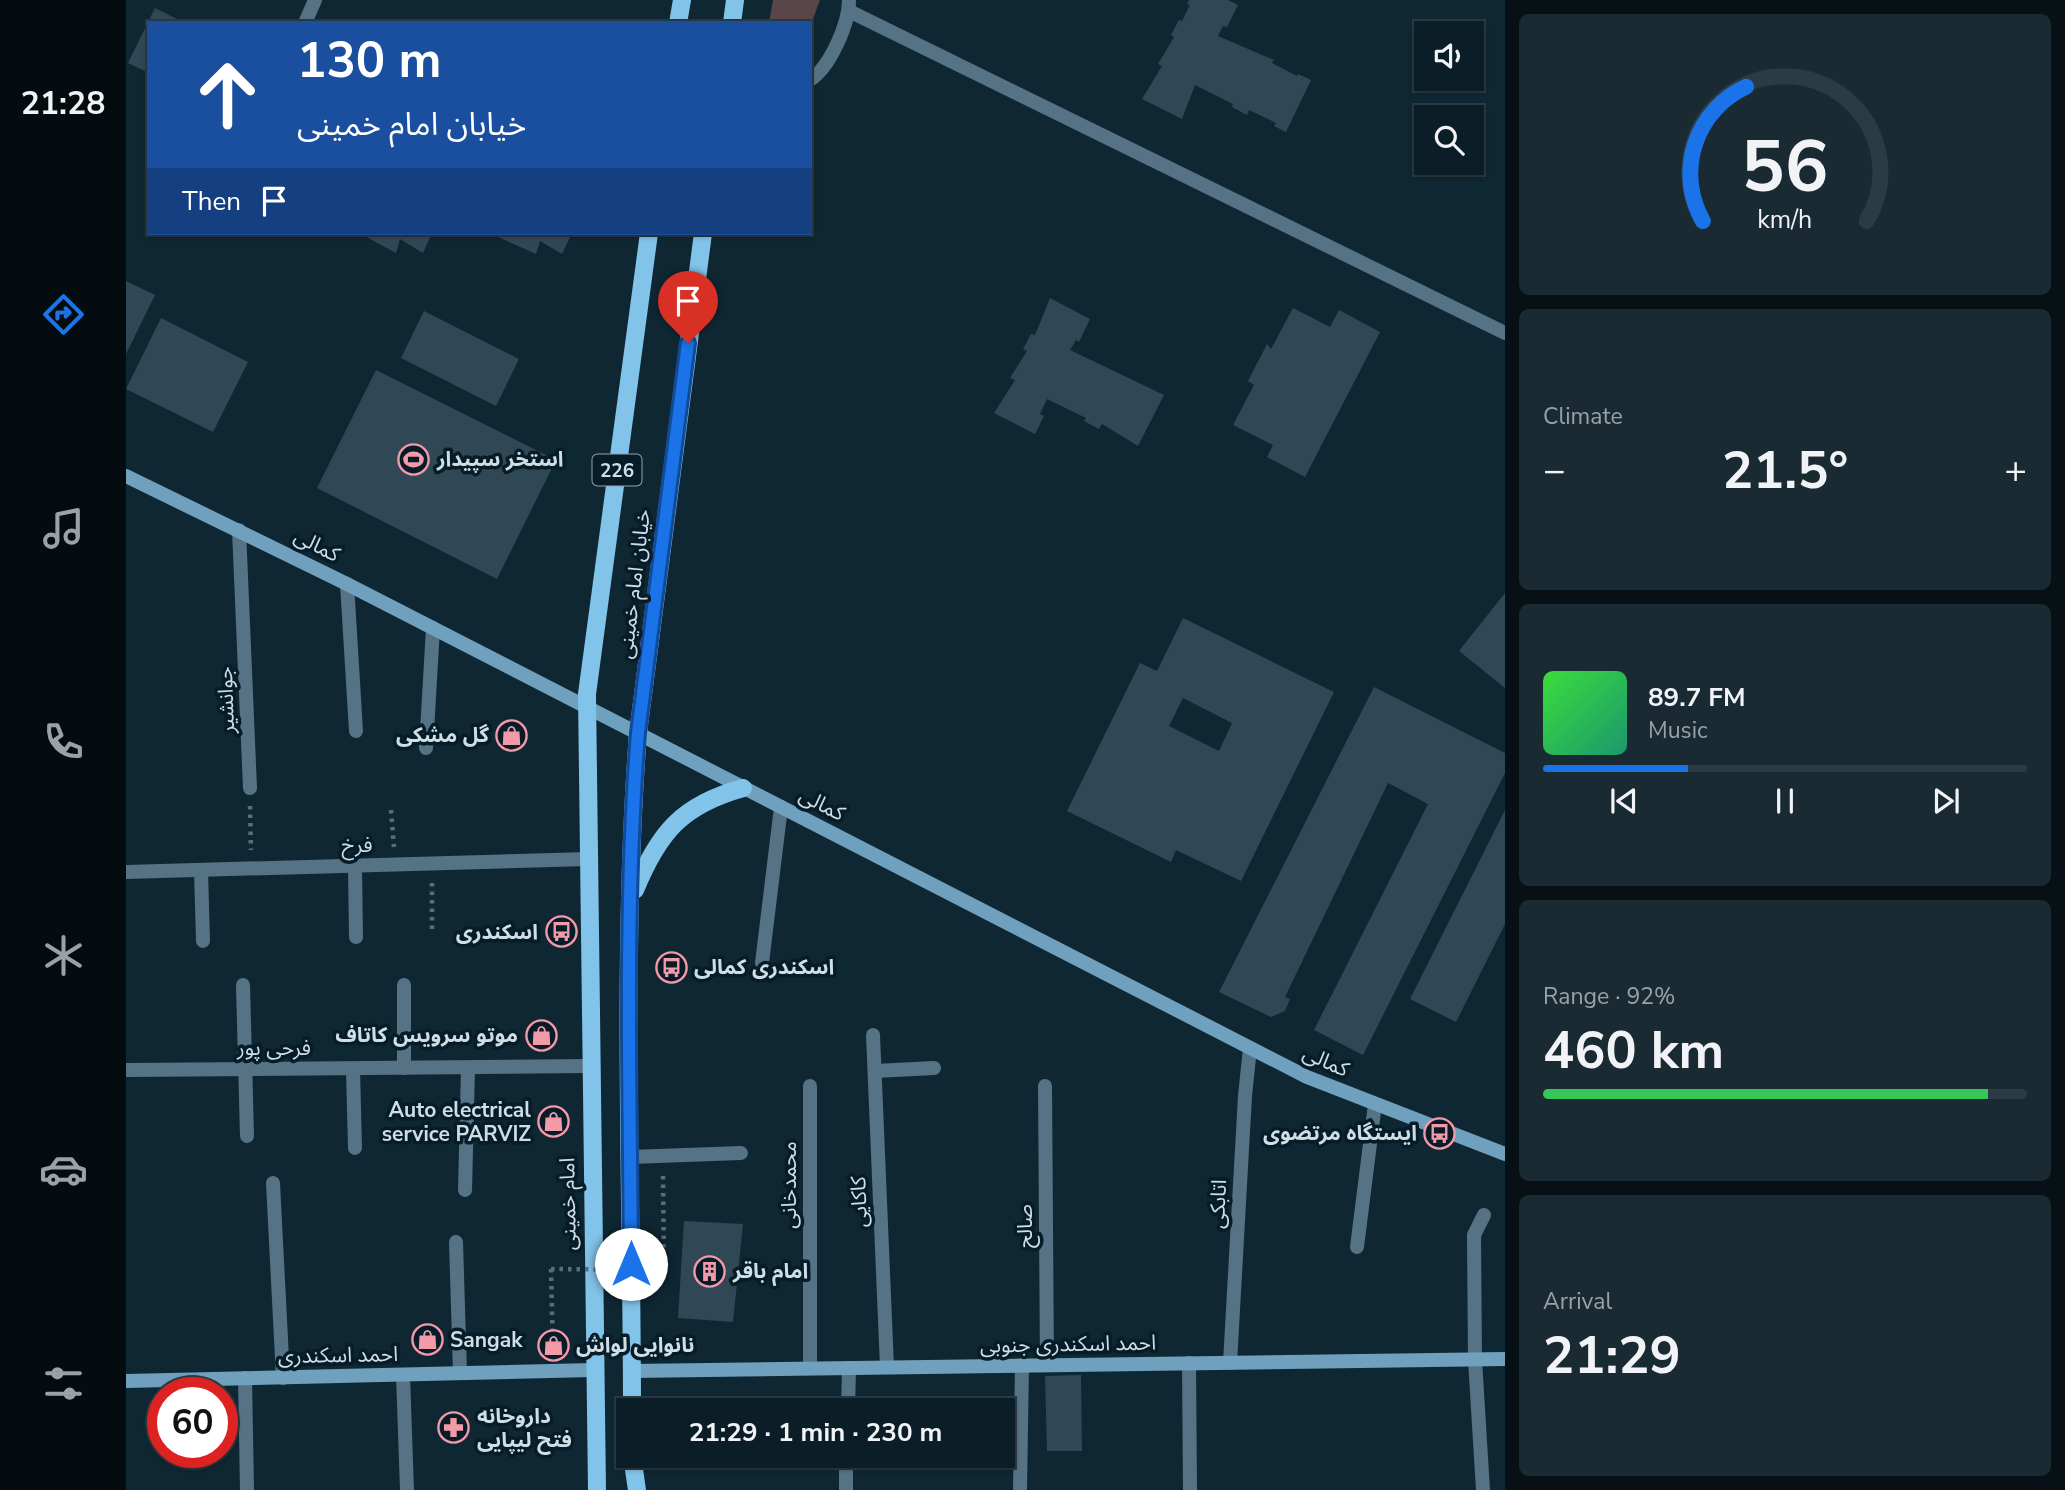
<!DOCTYPE html>
<meta charset="utf-8">
<style>
:root{--surface:#0b1d26;--page:#192a32;--text:#f1f3f6;--muted:#9aa2a7;--line:#2b3b43;--accent:#1a73e8}
body{margin:0;font-family:"Nunito Sans","Noto Sans Arabic",sans-serif;background:var(--page);color:var(--text);height:100vh;display:flex;flex-direction:column;font-size:26px;white-space:nowrap}
*{box-sizing:border-box;margin:0}
p{font-size:23px;color:var(--muted)}
.icon{flex:none;width:38px;height:38px;fill:none;stroke:currentColor;stroke-width:2;stroke-linecap:round;stroke-linejoin:round}
.map{position:relative;flex:1;overflow:hidden}
.sheet{display:flex;flex-direction:column;gap:14px;padding:14px;background:#061015;width:560px}
.sheet>*{flex:none}
.guide{position:absolute;left:21px;top:21px;width:665px;height:214px;border-radius:0px;box-shadow:0 2px 5px #0004,0 0 0 2px var(--line);background:#1a4fa0;color:#fff;overflow:hidden}
.buttons{position:absolute;left:1288px;top:21px;display:grid;gap:14px}
.buttons a{display:grid;place-items:center;width:70px;height:70px;border-radius:0px;background:var(--surface);box-shadow:0 2px 5px #0004,0 0 0 2px var(--line);font-size:35px}
.speed{position:absolute;left:21px;top:1377px;display:flex;gap:14px;font-size:35px;font-weight:700;text-align:center}
.speed>*{display:grid;place-content:center;width:91px;height:91px;border-radius:50%;background:var(--surface);box-shadow:0 2px 5px #0004,0 0 0 2px var(--line);line-height:1}
.speed .limit{border:10px solid #d22;background:#fff;color:#111}
.pin{position:absolute;display:grid;place-items:center;width:60px;height:60px;color:#fff;margin:-72px -30px;border-radius:50% 50% 50% 0;rotate:-45deg;box-shadow:0 0 7px #0007}
.pin .icon{rotate:45deg}
.me{position:absolute;width:77px;margin:-38px;rotate:0deg;stroke-linejoin:round;filter:drop-shadow(0 0 5px #0008)}
.turn{display:flex;align-items:center;gap:24px;height:147px;padding:0 35px;font-size:32px}
.turn .icon{width:91px;height:91px;stroke-width:2.5}
.turn b{display:block;font-size:49px;line-height:60px}
.then{display:flex;align-items:center;height:66px;padding:0 35px;background:#0003;gap:14px;font-size:26px}
.big{font-size:52px;font-weight:700;line-height:1.1}
.sheet .card{flex:1;display:flex;flex-direction:column;justify-content:center;gap:10px;min-width:0;padding:0 24px;border-radius:10px;background:var(--page)}
.sheet .dial{align-items:center;gap:0}
.dial svg{height:182px;overflow:visible;fill:none;stroke:var(--line);stroke-width:7;stroke-linecap:round;text-anchor:middle}
.dial text{fill:var(--text);stroke:none}
.song{display:flex;align-items:center;gap:21px}
.cover{width:84px;height:84px;border-radius:10px;background:linear-gradient(135deg,hsl(120 70% 55%),hsl(160 70% 35%))}
.played{height:7px;border-radius:4px;background:linear-gradient(90deg,var(--accent) 30%,var(--line) 30%)}
.keys{display:flex;justify-content:space-around;direction:ltr}
.heat{display:flex;justify-content:space-between;align-items:center;font-size:38px;direction:ltr}
.charge{height:10px;border-radius:5px;background:linear-gradient(90deg,#34c759 92%,var(--line) 0)}
.trip{position:absolute;left:490px;top:1398px;width:399px;height:70px;border-radius:0px;background:var(--surface);box-shadow:0 2px 5px #0004,0 0 0 2px var(--line);font-weight:700;line-height:70px;text-align:center}
main{display:flex;flex:1;min-height:0}
.tabs{display:flex;flex-direction:column;width:126px;justify-content:space-around;align-items:center;background:#040c0f;color:var(--muted)}
.tabs .icon{width:49px;height:49px}
.tabs .on{color:var(--accent)}
.tabs b{font-size:32px;color:var(--text)}
.map>svg:first-child{display:block}
.green{fill:#5a4649}
.building{fill:#304856;fill-rule:evenodd}
.lines{fill:none;stroke-linecap:round;stroke-linejoin:round}
.path{stroke:#5a6e79;stroke-width:4.5;stroke-dasharray:3.5 5;stroke-linecap:butt}
.lane{stroke:#557385;stroke-width:14}
.street{stroke:#557385;stroke-width:14}
.secondary{stroke:#6fa0bd;stroke-width:14}
.primary{stroke:#82c3e9;stroke-width:18}
.path-bridge{stroke:#5a6e79;stroke-width:4.5;stroke-dasharray:3.5 5;stroke-linecap:butt}
.route-casing{stroke:#114b97;stroke-width:18}
.route{stroke:#1a73e8;stroke-width:12}
.labels{text-anchor:middle;stroke-width:7;stroke-linejoin:round;paint-order:stroke}
.shield{fill:#061d29;stroke:#93a3ad;stroke-width:2}
.shield-label{font-size:19px;font-weight:bold;fill:#cfdde5}
.poi-label{font-size:21px;font-weight:bold;fill:#cfdde5;stroke:#061d29;text-anchor:start}
.street-label{font-size:21px;fill:#cfdde5;stroke:#061d29}
</style>
<main>
<nav class="tabs">
<b>21:28</b>
<svg class="icon on" aria-label="directions" viewBox="0 0 24 24"><path d="M12 3l9 9-9 9-9-9zM9 14v-3h6M13 9l2 2-2 2"/></svg>
<svg class="icon" aria-label="music" viewBox="0 0 24 24"><path d="M9 18V5l10-2v13"/><circle cx="6" cy="18" r="3"/><circle cx="16" cy="16" r="3"/></svg>
<svg class="icon" aria-label="phone" viewBox="0 0 24 24"><path d="M5 4h4l2 5-3 2q2 4 5 5l2-3 5 2v4C11 20 4 13 5 4z"/></svg>
<svg class="icon" aria-label="climate" viewBox="0 0 24 24"><path d="M12 3v18M4 7l16 10M4 17L20 7"/></svg>
<svg class="icon" aria-label="car" viewBox="0 0 24 24"><path d="M5 17H2v-5l4-1 3-4h7l3 4 3 1v5h-3M9 17h6M6 11h13"/><circle cx="7" cy="17" r="2"/><circle cx="17" cy="17" r="2"/></svg>
<svg class="icon" aria-label="filters" viewBox="0 0 24 24"><path d="M4 7h16M4 17h16"/><circle cx="9" cy="7" r="2"/><circle cx="15" cy="17" r="2"/></svg>
</nav>
<div class="map">
<svg width="1379" height="1490" viewBox="0 0 1379 1490">
<rect width="100%" height="100%" fill="#0f2733"/>
<polygon class="green" points="647,0 694,0 684,27 684,23 643,23"/>
<g class="building">
<polygon points="1063,0 1102,0 1112,5 1101,27 1097,26 1092,36 1148,60 1146,63 1171,76 1172,74 1185,80 1160,132 1148,126 1150,123 1123,110 1121,115 1106,107 1107,104 1069,85 1056,119 1016,99 1036,66 1032,64 1048,37 1045,35 1053,20 1056,21 1064,5 1061,4"/>
<polygon points="29,8 59,23 23,23 23,73 2,63"/>
<polygon points="233,233 306,233 297,253 274,239 270,253"/>
<polygon points="373,233 446,233 436,254 414,241 410,254 372,237"/>
<polygon points="0,281 29,295 0,354"/>
<polygon points="924,298 964,319 953,342 950,340 944,350 1038,395 1012,446 976,424 973,429 958,421 960,418 921,399 914,414 918,416 909,434 868,413 889,380 884,378 901,351 897,349 905,334 909,335"/>
<polygon points="1167,308 1204,327 1213,310 1254,332 1179,477 1141,457 1147,445 1107,425 1128,385 1122,381 1141,344 1145,349"/>
<polygon points="298,311 393,359 370,406 275,358"/>
<polygon points="35,318 122,362 87,432 0,389"/>
<polygon points="250,370 430,460 371,579 191,488"/>
<polygon points="1379,593 1379,688 1333,651"/>
<path d="M 1057,618 L 1208,692 L 1115,881 L 1050,850 L 1045,862 L 941,811 L 1014,663 L 1031,671 ZM 1057,698 L 1106,723 L 1093,751 L 1043,726 Z"/>
<polygon points="1248,687 1379,753 1379,773 1237,1055 1188,1030 1302,804 1262,783 1159,997 1164,999 1159,1011 1145,1017 1093,992"/>
<polygon points="1379,810 1379,924 1330,1022 1284,999"/>
<polygon points="558,1221 617,1224 607,1322 552,1318"/>
<polygon points="955,1375 956,1451 921,1451 919,1376"/>
</g>
<g class="lines">
<g class="path">
<polyline points="124,806 125,850"/>
<polyline points="265,810 268,847"/>
<polyline points="306,929 306,882"/>
<polyline points="537,1176 538,1270"/>
<polyline points="425,1269 427,1352"/>
</g>
<g class="lane">
<polyline points="723,11 1379,333"/>
<polyline points="179,23 189,0"/>
<path d="M 684,80 C 704,67 723,24 723,0"/>
<polyline points="229,866 230,937"/>
<polyline points="75,870 77,941"/>
<polyline points="117,985 121,1136"/>
<polyline points="278,1068 278,985"/>
<polyline points="227,1069 229,1148"/>
<polyline points="339,1190 342,1068"/>
</g>
<g class="street">
<polyline points="113,530 124,788"/>
<polyline points="221,584 230,731"/>
<polyline points="300,748 307,628"/>
<polyline points="0,872 462,859"/>
<polyline points="636,963 655,807"/>
<polyline points="747,1035 761,1367"/>
<polyline points="0,1070 463,1066"/>
<polyline points="749,1071 808,1068"/>
<polyline points="684,1086 684,1368"/>
<polyline points="919,1086 921,1365"/>
<polyline points="504,1157 615,1153"/>
<polyline points="147,1183 157,1378"/>
<polyline points="330,1242 334,1373"/>
<polyline points="1231,1247 1249,1104"/>
<polyline points="1063,1363 1064,1490"/>
<polyline points="1104,1363 1119,1096 1124,1048"/>
<polyline points="277,1375 281,1490"/>
<polyline points="119,1378 121,1490"/>
<polyline points="722,1410 723,1368"/>
<polyline points="720,1490 720,1456"/>
<polyline points="894,1490 896,1365"/>
<polyline points="1357,1490 1349,1360 1348,1235 1358,1215"/>
</g>
<g class="secondary">
<polyline points="0,476 221,584 1181,1077 1379,1154"/>
<polyline points="506,1371 1379,1359"/>
<polyline points="0,1381 467,1370"/>
</g>
<g class="primary">
<polyline points="552,23 556,0"/>
<polyline points="606,23 609,0"/>
<path d="M 509,890 C 533,832 556,805 617,788"/>
<path d="M 506,1410 C 506,1185 495,958 512,733 L 577,233"/>
<polyline points="506,1456 511,1490"/>
<polyline points="471,1490 461,694 523,233"/>
</g>
<polyline class="path-bridge" points="425,1269 538,1270"/>
</g>
<g class="lines">
<defs>
<path id="route" d="M 505,1264 C 504,1087 498,910 512,733 L 562,343"/>
</defs>
<use href="#route" class="route-casing"/>
<use href="#route" class="route"/>
</g>
<defs>
<symbol id="stadium-ring" viewBox="-11 -11 22 22"><circle r="9.5" fill="#061d29" stroke="#f39aa9" stroke-width="1.5"/><path d="M0-5a6.5 5 0 1 0 0 10a6.5 5 0 1 0 0-10ZM-3.5-1.8h7v3.6h-7Z" fill="#f39aa9"/></symbol>
<symbol id="shop-ring" viewBox="-11 -11 22 22"><circle r="9.5" fill="#061d29" stroke="#f39aa9" stroke-width="1.5"/><path d="M-5-2.5h2.3a2.7 3.5 0 0 1 5.4 0H5L5.5 6h-11ZM-1.5-2.5h3a1.5 2.3 0 0 0-3 0Z" fill="#f39aa9"/></symbol>
<symbol id="bus-ring" viewBox="-11 -11 22 22"><circle r="9.5" fill="#061d29" stroke="#f39aa9" stroke-width="1.5"/><path d="M-5-6H5V4H4V6H2V4H-2V6H-4V4H-5ZM-3.5-4V0h7V-4ZM-3.5 1.2v1.5H-2V1.2ZM2 1.2v1.5H3.5V1.2Z" fill="#f39aa9"/></symbol>
<symbol id="building-ring" viewBox="-11 -11 22 22"><circle r="9.5" fill="#061d29" stroke="#f39aa9" stroke-width="1.5"/><path d="M-4-6H4V6H1V3H-1V6H-4ZM-2.5-4.3h1.7v1.8h-1.7ZM.8-4.3h1.7v1.8H.8ZM-2.5-1h1.7V.8h-1.7ZM.8-1h1.7V.8H.8Z" fill="#f39aa9"/></symbol>
<symbol id="pharmacy-ring" viewBox="-11 -11 22 22"><circle r="9.5" fill="#061d29" stroke="#f39aa9" stroke-width="1.5"/><path d="M-2-6h4v4h4v4h-4v4h-4v-4h-4v-4h4Z" fill="#f39aa9"/></symbol>
</defs>
<g fill-rule="evenodd">
<use href="#stadium-ring" x="270" y="442" width="35" height="35"/>
<use href="#shop-ring" x="368" y="718" width="35" height="35"/>
<use href="#bus-ring" x="418" y="914" width="35" height="35"/>
<use href="#bus-ring" x="528" y="950" width="35" height="35"/>
<use href="#shop-ring" x="398" y="1018" width="35" height="35"/>
<use href="#shop-ring" x="410" y="1104" width="35" height="35"/>
<use href="#bus-ring" x="1296" y="1116" width="35" height="35"/>
<use href="#building-ring" x="566" y="1254" width="35" height="35"/>
<use href="#shop-ring" x="284" y="1322" width="35" height="35"/>
<use href="#shop-ring" x="410" y="1328" width="35" height="35"/>
<use href="#pharmacy-ring" x="310" y="1410" width="35" height="35"/>
</g>
<g class="labels">
<rect class="shield" x="466.5" y="454.5" width="49" height="31" rx="5"/>
<g class="shield-label">
<text x="491" y="477">226</text>
</g>
<g class="poi-label">
<text x="311" y="466">استخر سپیدار</text>
<text x="363" y="742" text-anchor="end">گل مشکی</text>
<text x="412" y="939" text-anchor="end">اسکندری</text>
<text x="568" y="974">اسکندری کمالی</text>
<text x="392" y="1042" text-anchor="end">موتو سرویس کاتاف</text>
<text x="405" y="1117" text-anchor="end">Auto electrical<tspan x="405" dy="24">service PARVIZ</tspan></text>
<text x="1291" y="1140" text-anchor="end">ایستگاه مرتضوی</text>
<text x="607" y="1278">امام باقر</text>
<text x="324" y="1347">Sangak</text>
<text x="450" y="1352">نانوایی لواش</text>
<text x="351" y="1423">داروخانه<tspan x="351" dy="24">فتح لیپایی</tspan></text>
</g>
<g class="street-label">
<text transform="translate(191 545) rotate(27)" y="7">کمالی</text>
<text transform="translate(508 584) rotate(-83)" y="7">خیابان امام خمینی</text>
<text transform="translate(100 700) rotate(-92)" y="7">جوانشیر</text>
<text transform="translate(696 804) rotate(27)" y="7">کمالی</text>
<text transform="translate(231 845) rotate(-1)" y="7">فرخ</text>
<text x="148" y="1055">فرحی پور</text>
<text transform="translate(1200 1061) rotate(24)" y="7">کمالی</text>
<text transform="translate(663 1185) rotate(-90)" y="7">محمدخانی</text>
<text transform="translate(733 1202) rotate(-92)" y="7">کاکایی</text>
<text transform="translate(442 1204) rotate(-91)" y="7">امام خمینی</text>
<text transform="translate(1092 1204) rotate(-87)" y="7">اتابکی</text>
<text transform="translate(899 1226) rotate(-90)" y="7">صالح</text>
<text transform="translate(942 1344) rotate(-1)" y="7">احمد اسکندری جنوبی</text>
<text transform="translate(212 1355) rotate(-1)" y="7">احمد اسکندری</text>
</g>
</g>
</svg>
<div class="buttons">
<a><svg class="icon" aria-label="sound" viewBox="0 0 24 24"><path d="M4 9h4l5-4v14l-5-4H4zM17 9q2 3 0 6"/></svg></a>
<a><svg class="icon" aria-label="search" viewBox="0 0 24 24"><circle cx="10" cy="10" r="6"/><path d="M15 15l6 6"/></svg></a>
</div>
<div class="speed"><div class="limit">60</div></div>
<div class="pin" style="left:562px;top:343px;background:#d93025"><svg class="icon" aria-label="arrive" viewBox="0 0 24 24"><path d="M6 21V4h12l-3 4 3 4H6"/></svg></div>
<svg class="me" style="left:505px;top:1264px" viewBox="-20 -20 40 40"><circle r="19" fill="#fff"/><path d="M0-13L10 11 0 6-10 11z" fill="#1a73e8"/></svg>
<div class="trip">21:29 · 1 min · 230 m</div>
<div class="guide">
<div class="turn"><svg class="icon" aria-label="ahead" viewBox="0 0 24 24"><path d="M12 20V5M6 11l6-6 6 6"/></svg><div><b>130 m</b>خیابان امام خمینی</div></div>
<div class="then">Then<svg class="icon" aria-label="arrive" viewBox="0 0 24 24"><path d="M6 21V4h12l-3 4 3 4H6"/></svg></div>
</div>
</div>
<section class="sheet">
<div class="card dial"><svg viewBox="0 0 100 80">
<path d="M14 69A42 42 0 1 1 86 69"/>
<path d="M14 69A42 42 0 0 1 33 10" stroke="#1a73e8"/>
<text x="50" y="56" font-size="32" font-weight="700">56</text>
<text x="50" y="72" font-size="11">km/h</text>
</svg></div>
<div class="card"><p>Climate</p>
<div class="heat"><a>−</a><b class="big">21.5°</b><a>+</a></div>
</div>
<div class="card">
<div class="song"><i class="cover"></i><div><b>89.7 FM</b><p>Music</p></div></div>
<div class="played"></div>
<div class="keys"><svg class="icon" aria-label="previous" viewBox="0 0 24 24"><path d="M18 5L8 12l10 7zM5 5v14"/></svg><svg class="icon" aria-label="pause" viewBox="0 0 24 24"><path d="M8 5v14M16 5v14"/></svg><svg class="icon" aria-label="next" viewBox="0 0 24 24"><path d="M6 5l10 7-10 7zM19 5v14"/></svg></div>
</div>
<div class="card"><p>Range · 92%</p><b class="big">460 km</b><div class="charge"></div></div>
<div class="card"><p>Arrival</p><b class="big">21:29</b></div>
</section>
</main>
